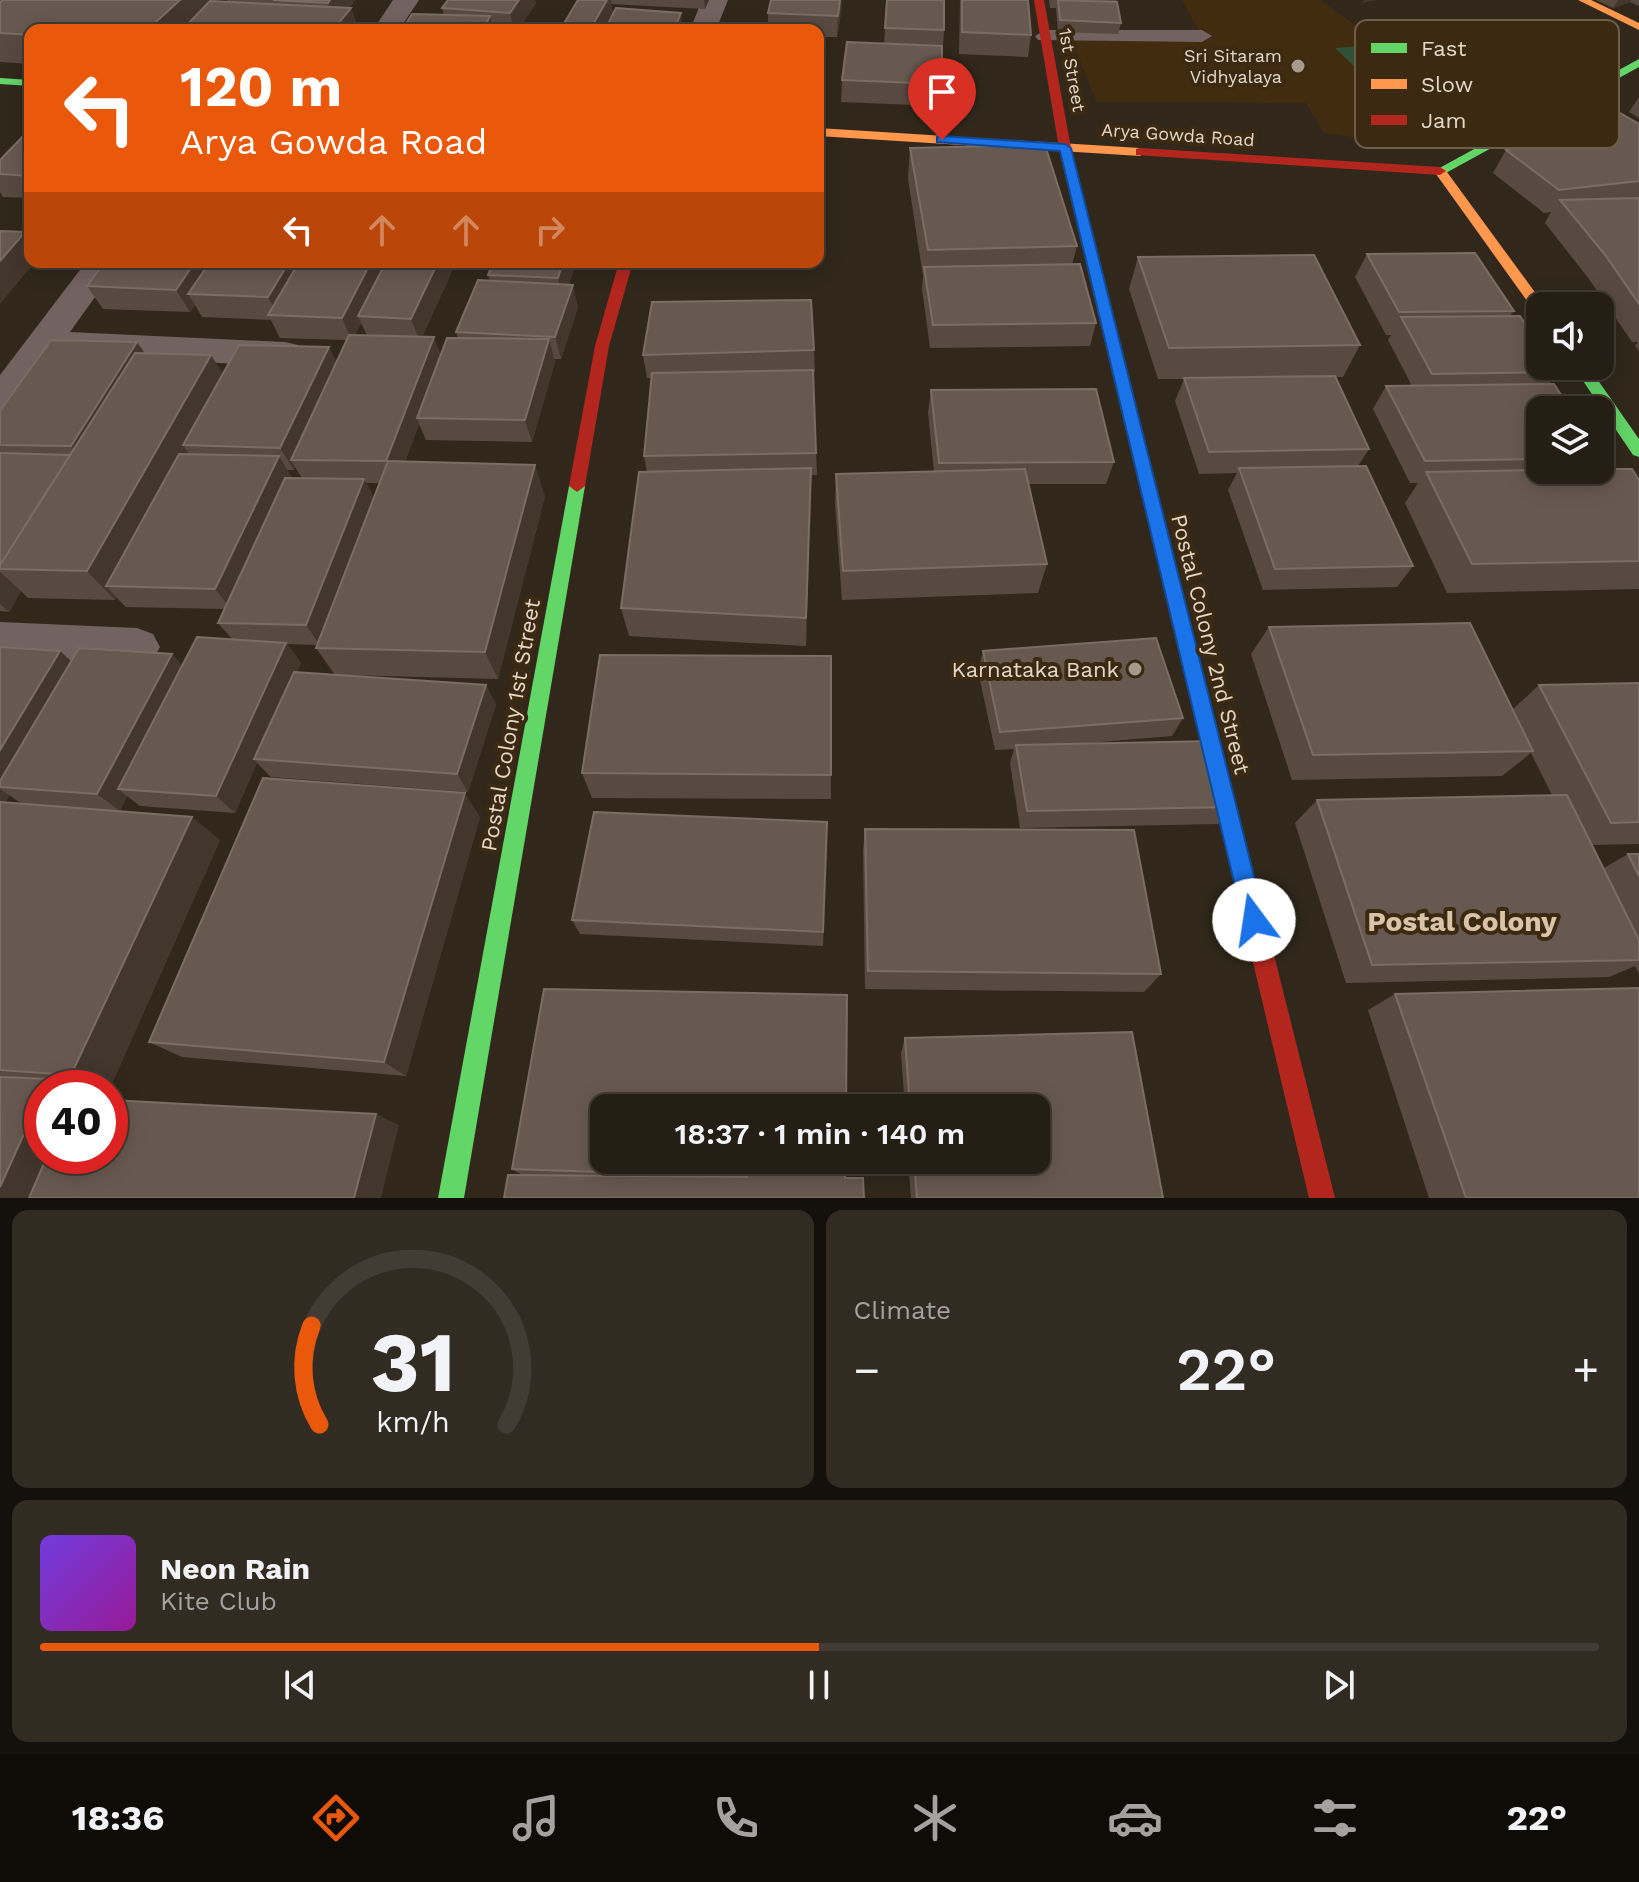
<!DOCTYPE html>
<meta charset="utf-8">
<style>
:root{--surface:#251e14;--page:#312b22;--text:#f1f3f6;--muted:#a3a2a0;--line:#423c34;--accent:#ea580c}
body{margin:0;font-family:"Work Sans",sans-serif;background:var(--page);color:var(--text);height:100vh;display:flex;flex-direction:column;font-size:30px;white-space:nowrap}
*{box-sizing:border-box;margin:0}
p{font-size:26px;color:var(--muted)}
.icon{flex:none;width:44px;height:44px;fill:none;stroke:currentColor;stroke-width:2;stroke-linecap:round;stroke-linejoin:round}
.map{position:relative;height:1198px;overflow:hidden}
.details{display:flex;flex-direction:column;gap:12px;padding:12px;background:#14100b;flex:1}
.details>*{flex:none}
.banner{position:absolute;left:24px;top:24px;width:800px;height:244px;border-radius:16px;box-shadow:0 4px 20px #0003,0 0 0 2px var(--line);background:#ea580c;color:#fff;overflow:hidden}
.controls{position:absolute;left:1526px;top:292px;display:grid;gap:16px}
.controls a{display:grid;place-items:center;width:88px;height:88px;border-radius:16px;background:var(--surface);box-shadow:0 4px 20px #0003,0 0 0 2px var(--line);font-size:40px}
.speed{position:absolute;left:24px;top:1070px;display:flex;gap:16px;font-size:40px;font-weight:700;text-align:center}
.speed>*{display:grid;place-content:center;width:104px;height:104px;border-radius:50%;background:var(--surface);box-shadow:0 4px 20px #0003,0 0 0 2px var(--line);line-height:1}
.speed .limit{border:12px solid #d22;background:#fff;color:#111}
.pin{position:absolute;display:grid;place-items:center;width:68px;height:68px;color:#fff;margin:-82px -34px;border-radius:50% 50% 50% 0;rotate:-45deg;box-shadow:0 0 8px #0007}
.pin .icon{rotate:45deg}
.me{position:absolute;width:88px;margin:-44px;rotate:346deg;stroke-linejoin:round;filter:drop-shadow(0 0 6px #0008)}
.turn{display:flex;align-items:center;gap:28px;height:168px;padding:0 24px;font-size:36px}
.turn .icon{width:104px;height:104px;stroke-width:2.5}
.turn b{display:block;font-size:56px;line-height:68px}
.lanes{display:flex;align-items:center;height:76px;padding:0 24px;background:#0003;justify-content:center;gap:40px;direction:ltr}
.lanes .off{opacity:.35}
.big{font-size:60px;font-weight:600;line-height:1.1}
.details .card{flex:1;display:flex;flex-direction:column;justify-content:center;gap:12px;min-width:0;padding:0 28px;border-radius:16px;background:var(--page)}
.details .dial{align-items:center;gap:0}
.dial svg{height:208px;overflow:visible;fill:none;stroke:var(--line);stroke-width:7;stroke-linecap:round;text-anchor:middle}
.dial text{fill:var(--text);stroke:none}
.song{display:flex;align-items:center;gap:24px}
.cover{width:96px;height:96px;border-radius:12px;background:linear-gradient(135deg,hsl(260 70% 55%),hsl(300 70% 35%))}
.played{height:8px;border-radius:4px;background:linear-gradient(90deg,var(--accent) 50%,var(--line) 50%)}
.keys{display:flex;justify-content:space-around;direction:ltr}
.heat{display:flex;justify-content:space-between;align-items:center;font-size:44px;direction:ltr}
.details .tiles{flex:1;display:grid;gap:12px;grid-template-columns:1fr 1fr}
.card:last-child{grid-column:span 2}
.trip{position:absolute;left:590px;top:1094px;width:460px;height:80px;border-radius:16px;background:var(--surface);box-shadow:0 4px 20px #0003,0 0 0 2px var(--line);font-weight:600;line-height:80px;text-align:center}
.dock{display:flex;height:128px;justify-content:space-around;align-items:center;background:#0f0c08;color:var(--muted)}
.dock .icon{width:56px;height:56px}
.dock .on{color:var(--accent)}
.dock b{font-size:36px;color:var(--text)}
.map>svg:first-child{display:block}
.built{fill:#412c0f}
.green{fill:#305138}
.lines{fill:none;stroke-linecap:round;stroke-linejoin:round}
.lane{fill:#726260;fill-rule:evenodd}
.street{fill:#726260;fill-rule:evenodd}
.fast{fill:#63d668;fill-rule:evenodd}
.slow{fill:#ff974d;fill-rule:evenodd}
.jam{fill:#b3261e;fill-rule:evenodd}
.wall{fill:#594a41;fill-rule:evenodd}
.shaded-wall{fill:#43362c}
.building{fill:#685950;stroke:#7b6d63;stroke-width:2}
.route{fill:#1a73e8;stroke:#114b97;stroke-width:2}
.poi-dot{fill:#a59a8c;stroke:#3b2911;stroke-width:3}
.labels{text-anchor:middle;stroke-width:8;stroke-linejoin:round;paint-order:stroke}
.far-poi-label{font-size:18px;fill:#e3d7c9;stroke:#3b2911;text-anchor:end}
.far-street-label{font-size:18px;fill:#e3d7c9;stroke:#3b2911}
.street-label{font-size:22px;fill:#e3d7c9;stroke:#3b2911}
.poi-label{font-size:22px;fill:#e3d7c9;stroke:#3b2911;text-anchor:end}
.near-neighbourhood-label{font-size:28px;font-weight:bold;fill:#dac3a6;stroke:#3b2911}
.key{fill:#3b2911;stroke:#6d5d48;stroke-width:2}
.key-label{font-size:22px;fill:#e3d7c9}
</style>
<div class="map">
<svg width="1639" height="1198" viewBox="0 0 1639 1198">
<rect width="100%" height="100%" fill="#31281b"/>
<polygon class="built" points="1182,0 1320,0 1371,36 1447,33 1566,90 1476,145 1420,147 1324,133 1306,103 1097,102 1071,40 1202,36"/>
<polygon class="green" points="1448,39 1532,81 1419,128 1335,48"/>
<g class="lines">
<polygon class="lane" points="1045,30 1202,30 1212,36 1202,42 1038,40 1035,36"/>
<g class="street">
<polygon points="393,0 419,0 399,30 373,30"/>
<polygon points="702,0 728,0 716,30 690,30"/>
<polygon points="86,262 120,262 70,332 285,342 298,345 303,354 298,363 285,366 53,355 13,411 0,415 0,375"/>
<polygon points="0,622 137,628 153,634 160,647 153,660 137,666 0,660"/>
</g>
<g class="fast">
<polygon points="1639,59 1639,67 1444,174 1434,171"/>
<polygon points="0,78 30,80 30,86 0,84"/>
<polygon points="1573,366 1588,366 1639,439 1639,457 1633,455"/>
<polygon points="577,480 585,486 464,1198 438,1198 569,486"/>
</g>
<g class="slow">
<polygon points="1578,0 1591,0 1639,23 1639,30"/>
<polygon points="818,128 1140,148 1146,152 1140,156 818,136"/>
<polygon points="1436,168 1444,168 1545,306 1540,306 1540,314 1535,312 1436,174"/>
<polygon points="1094,262 1101,266 1222,748 1219,754 1212,757 1205,754 1202,748 1087,266"/>
</g>
<g class="jam">
<polygon points="1034,0 1044,0 1071,148 1101,266 1094,270 1087,266 1059,148"/>
<polygon points="1140,148 1440,167 1446,171 1440,175 1136,155 1136,149"/>
<polygon points="619,262 633,262 609,346 585,486 577,492 569,486 595,346"/>
<polygon points="1212,739 1219,742 1222,748 1335,1198 1309,1198 1202,748 1205,742"/>
</g>
</g>
<g class="wall">
<polygon points="227,0 355,0 349,8 351,8 358,29 30,30 30,64 0,62 0,2 228,2"/>
<polygon points="575,0 709,0 705,9 611,4 613,14 681,13 560,30 578,0"/>
<polygon points="887,0 944,30 939,106 841,102 842,80 884,44"/>
<polygon points="960,0 1028,0 1031,35 1028,57 959,54"/>
<polygon points="1049,0 1117,0 1121,23 1118,34 1058,32 1056,8 1050,8"/>
<polygon points="1596,0 1639,0 1639,6 1630,2 1613,8"/>
<polygon points="536,3 518,30 402,30 444,15 442,8"/>
<polygon points="842,6 837,37 818,37 818,30 768,30 768,13"/>
<polygon points="1639,97 1639,118 1629,112"/>
<polygon points="1639,124 1639,351 1635,346 1638,342 1632,342 1589,279 1545,223 1551,212 1544,213 1493,173 1506,150"/>
<polygon points="30,129 30,198 3,197 0,192 0,160"/>
<polygon points="910,148 1077,246 1072,265 1096,323 1090,346 930,348 922,289 923,276 908,179"/>
<polygon points="1367,254 1514,311 1510,316 1558,372 1549,384 1540,410 1540,470 1639,480 1639,589 1447,593 1405,503 1418,483 1410,483 1373,409 1386,386 1412,386 1388,340 1391,335 1386,335 1355,277"/>
<polygon points="1138,257 1360,345 1343,377 1335,377 1369,449 1358,466 1413,566 1397,587 1263,590 1228,490 1237,473 1199,474 1175,401 1184,379 1158,379 1129,289"/>
<path d="M 493,262 L 576,262 L 569,284 L 578,307 L 561,359 L 554,359 L 555,362 L 532,442 L 426,440 L 419,424 L 405,462 L 545,496 L 498,679 L 345,675 L 496,704 L 468,792 L 271,777 L 257,763 L 235,813 L 140,806 L 127,796 L 120,811 L 38,805 L 220,840 L 110,1088 L 67,1085 L 42,1156 L 399,1125 L 0,1198 L 0,647 L 60,651 L 71,661 L 182,665 L 232,639 L 218,623 L 224,609 L 126,607 L 116,597 L 115,600 L 28,598 L 21,591 L 9,612 L 0,611 L 0,411 L 145,354 L 223,374 L 336,363 L 347,340 L 280,338 L 271,320 L 202,317 L 195,305 L 190,312 L 103,309 L 87,286 L 453,269 L 422,337 L 441,354 L 458,338 L 456,332 L 490,281 L 488,275 ZM 361,323 L 367,335 L 355,335 ZM 295,467 L 302,478 L 292,478 L 287,470 L 294,470 ZM 366,483 L 380,483 L 374,498 ZM 287,644 L 317,645 L 316,648 L 335,675 L 297,672 L 301,663 ZM 9,795 L 22,804 L 5,803 Z"/>
<polygon points="746,262 804,262 804,263"/>
<polygon points="814,350 815,372 813,372 817,475 811,475 806,646 629,636 621,608 647,472 644,456 651,378 647,378 643,355"/>
<polygon points="931,390 1114,462 1106,484 1029,484 1047,564 1038,593 842,600 835,504 836,474 934,472 928,412"/>
<polygon points="1269,627 1512,710 1539,685 1639,683 1639,844 1592,845 1604,868 1628,854 1639,854 1639,974 1635,966 1609,977 1346,983 1295,823 1317,800 1552,795 1531,753 1502,776 1292,780 1251,654"/>
<polygon points="983,651 1183,718 1172,736 1076,744 1231,807 1218,824 1020,828 1010,763 1014,749 995,750 978,671"/>
<polygon points="582,773 831,775 831,799 592,798"/>
<polygon points="480,817 406,1076 182,1057 149,1042"/>
<polygon points="827,822 823,946 580,934 572,920"/>
<polygon points="865,829 1161,974 1144,992 865,989 863,851"/>
<polygon points="1395,994 1639,1198 1429,1198 1368,1010"/>
<polygon points="1132,1032 1163,1198 911,1198 908,1160 1036,1160 1036,1108 905,1108 901,1053 905,1038"/>
<polygon points="512,1169 845,1178 522,1175"/>
</g>
<g class="shaded-wall">
<polygon points="180,0 219,0 200,18 194,30 147,30"/>
<polygon points="330,0 355,0 336,24 328,3"/>
<polygon points="519,0 535,0 536,3 518,30 514,30 510,13"/>
<polygon points="607,0 611,0 613,16 606,30 590,30"/>
<polygon points="704,0 709,0 705,9"/>
<polygon points="840,0 842,0 842,6 837,37 838,16"/>
<polygon points="1364,0 1377,0 1362,3"/>
<polygon points="1618,0 1631,0 1630,2 1613,8"/>
<polygon points="351,8 358,30 333,30"/>
<polygon points="681,13 683,30 674,30"/>
<polygon points="490,16 493,30 483,30"/>
<polygon points="25,232 30,240 30,262 35,262 0,304 0,261"/>
<polygon points="195,262 224,262 188,294 195,305 190,312 176,290"/>
<polygon points="289,262 314,262 278,315 268,297"/>
<polygon points="371,262 391,262 358,316 361,323 352,341 342,318"/>
<polygon points="438,262 451,262 453,269 420,342 411,319"/>
<polygon points="563,262 576,262 563,301 558,278"/>
<polygon points="573,285 578,307 561,359 555,337"/>
<polygon points="434,337 443,360 417,418 419,424 397,483 386,461"/>
<polygon points="549,339 555,362 532,442 525,420"/>
<polygon points="137,342 153,365 90,468 71,446"/>
<polygon points="329,347 340,369 291,460 295,467 294,470 280,448"/>
<polygon points="211,355 231,386 183,445 192,458 106,586 116,597 115,600 87,571"/>
<polygon points="279,456 292,478 232,610 215,589"/>
<polygon points="535,465 545,496 498,679 485,652"/>
<polygon points="811,468 811,499 806,646 806,618"/>
<polygon points="364,479 376,501 320,645 306,625"/>
<polygon points="0,572 21,591 9,612 0,604"/>
<polygon points="286,643 301,663 258,760 254,759 257,763 235,813 216,796"/>
<polygon points="60,651 82,671 0,787 0,750"/>
<polygon points="172,654 190,674 118,789 127,796 120,811 97,794"/>
<polygon points="486,685 496,704 468,792 457,774"/>
<polygon points="0,789 9,795 0,811"/>
<polygon points="465,793 480,817 406,1076 384,1062"/>
<polygon points="192,817 220,840 110,1088 71,1075"/>
<polygon points="49,1079 75,1088 45,1088"/>
<polygon points="42,1094 42,1156 61,1156 43,1198 0,1198 0,1187"/>
<polygon points="376,1114 399,1125 381,1198 354,1198"/>
</g>
<g class="building">
<polygon points="3,0 180,0 147,30 30,30 30,35 0,33 0,2"/>
<polygon points="273,0 330,0 328,3"/>
<polygon points="448,0 519,0 510,13 442,8"/>
<polygon points="578,0 607,0 590,30 560,30"/>
<polygon points="771,0 840,0 838,16 768,13"/>
<polygon points="887,0 944,0 944,30 885,28"/>
<polygon points="962,0 1028,0 1031,35 962,32"/>
<polygon points="1058,0 1117,2 1121,23 1060,20"/>
<polygon points="210,1 351,8 333,30 182,30"/>
<polygon points="616,8 681,13 674,30 605,30"/>
<polygon points="412,14 490,16 483,30 402,30"/>
<polygon points="847,42 942,46 942,84 842,80"/>
<polygon points="1620,113 1639,124 1639,181 1559,190 1506,150"/>
<polygon points="30,129 30,176 0,174 0,160"/>
<polygon points="1045,145 1077,246 928,250 910,148"/>
<polygon points="1639,198 1639,304 1606,256 1560,200"/>
<polygon points="0,231 25,232 0,261"/>
<polygon points="1475,253 1514,311 1399,312 1367,254"/>
<polygon points="1314,255 1360,345 1169,348 1138,257"/>
<polygon points="105,262 195,262 176,290 87,286"/>
<polygon points="210,262 289,262 268,297 188,294"/>
<polygon points="299,262 371,262 342,318 268,315"/>
<polygon points="386,262 438,262 411,319 358,316"/>
<polygon points="493,262 563,262 558,278 488,275"/>
<polygon points="1080,264 1096,323 933,325 924,267"/>
<polygon points="478,280 573,285 555,337 456,332"/>
<polygon points="811,300 814,350 643,355 652,302"/>
<polygon points="1520,316 1540,346 1540,366 1553,366 1558,372 1432,374 1401,317"/>
<polygon points="349,335 434,337 386,461 291,460"/>
<polygon points="447,338 549,339 525,420 417,418"/>
<polygon points="51,340 137,342 71,446 0,445 0,411"/>
<polygon points="239,345 329,347 280,448 183,445"/>
<polygon points="135,353 211,355 87,571 0,569 0,565"/>
<polygon points="813,370 816,453 644,456 652,373"/>
<polygon points="1335,376 1369,449 1209,452 1184,378"/>
<polygon points="1554,384 1571,410 1540,410 1540,459 1425,461 1386,386"/>
<polygon points="1096,389 1114,462 939,463 931,390"/>
<polygon points="0,453 70,455 0,565"/>
<polygon points="179,454 279,456 215,589 106,586"/>
<polygon points="388,461 535,465 485,652 316,648"/>
<polygon points="1366,466 1413,566 1275,569 1239,468"/>
<polygon points="811,468 806,618 621,608 639,472"/>
<polygon points="1025,469 1047,564 843,571 836,474"/>
<polygon points="1600,469 1632,469 1639,480 1639,561 1472,564 1426,472"/>
<polygon points="285,478 364,479 306,625 218,623"/>
<polygon points="1470,623 1533,751 1313,755 1269,627"/>
<polygon points="197,637 286,643 216,796 118,789"/>
<polygon points="1156,638 1183,718 1000,732 983,651"/>
<polygon points="0,647 60,651 0,750"/>
<polygon points="79,648 172,654 97,794 0,787 0,781"/>
<polygon points="600,655 831,656 831,775 582,773"/>
<polygon points="294,672 486,685 457,774 254,759"/>
<polygon points="1639,683 1639,822 1611,823 1539,685"/>
<polygon points="1213,741 1231,807 1027,811 1016,745"/>
<polygon points="263,778 465,793 384,1062 149,1042"/>
<polygon points="1567,795 1639,940 1639,960 1372,965 1317,800"/>
<polygon points="0,802 192,817 71,1075 0,1070"/>
<polygon points="594,812 827,822 823,932 572,920"/>
<polygon points="865,829 1134,830 1161,974 868,971"/>
<polygon points="1628,854 1639,854 1639,876"/>
<polygon points="1639,988 1639,1198 1466,1198 1395,994"/>
<polygon points="544,989 847,995 846,1108 604,1108 604,1160 846,1160 845,1178 863,1178 864,1198 504,1198 508,1175 748,1177 512,1169"/>
<polygon points="1132,1032 1163,1198 917,1198 914,1160 1036,1160 1036,1108 910,1108 905,1038"/>
<polygon points="0,1077 49,1079 45,1088 42,1088 42,1094 0,1187"/>
<polygon points="110,1100 376,1114 354,1198 29,1198 47,1156 110,1156"/>
</g>
<polygon class="route" points="942,136 1065,144 1071,148 1265,920 1262,928 1254,931 1246,928 1243,920 1060,151 937,142 937,137"/>
<g class="poi-dot">
<circle cx="1298" cy="66" r="8"/>
<circle cx="1135" cy="669" r="8"/>
</g>
<g class="labels">
<g class="far-poi-label">
<text x="1282" y="62">Sri Sitaram<tspan x="1282" dy="21">Vidhyalaya</tspan></text>
</g>
<g class="far-street-label">
<text transform="translate(1072 70) rotate(80)" y="6">1st Street</text>
<text transform="translate(1178 135) rotate(4)" y="6">Arya Gowda Road</text>
</g>
<g class="street-label">
<text transform="translate(1211 644) rotate(76)" y="8">Postal Colony 2nd Street</text>
<text transform="translate(510 725) rotate(-80)" y="8">Postal Colony 1st Street</text>
</g>
<g class="poi-label">
<text x="1119" y="677">Karnataka Bank</text>
</g>
<g class="near-neighbourhood-label">
<text x="1462" y="931">Postal Colony</text>
</g>
</g>
<rect x="1355" y="20" width="264" height="128" rx="12" class="key"/>
<rect x="1371" y="43" width="36" height="10" fill="#63d668"/>
<rect x="1371" y="79" width="36" height="10" fill="#ff974d"/>
<rect x="1371" y="115" width="36" height="10" fill="#b3261e"/>
<g class="key-label">
<text x="1421" y="56">Fast</text>
<text x="1421" y="92">Slow</text>
<text x="1421" y="128">Jam</text>
</g>
</svg>
<div class="controls">
<a><svg class="icon" aria-label="sound" viewBox="0 0 24 24"><path d="M4 9h4l5-4v14l-5-4H4zM17 9q2 3 0 6"/></svg></a>
<a><svg class="icon" aria-label="layers" viewBox="0 0 24 24"><path d="M12 4l9 5-9 5-9-5zM3 14l9 5 9-5"/></svg></a>
</div>
<div class="speed"><div class="limit">40</div></div>
<div class="pin" style="left:942px;top:140px;background:#d93025"><svg class="icon" aria-label="arrive" viewBox="0 0 24 24"><path d="M6 21V4h12l-3 4 3 4H6"/></svg></div>
<svg class="me" style="left:1254px;top:920px" viewBox="-20 -20 40 40"><circle r="19" fill="#fff"/><path d="M0-13L10 11 0 6-10 11z" fill="#1a73e8"/></svg>
<div class="trip">18:37 · 1 min · 140 m</div>
<div class="banner">
<div class="turn"><svg class="icon" aria-label="left" viewBox="0 0 24 24"><path d="M17 20v-9H6M10 6l-5 5 5 5"/></svg><div><b>120 m</b>Arya Gowda Road</div></div>
<div class="lanes"><svg class="icon" aria-label="left" viewBox="0 0 24 24"><path d="M17 20v-9H6M10 6l-5 5 5 5"/></svg><svg class="icon off" aria-label="ahead" viewBox="0 0 24 24"><path d="M12 20V5M6 11l6-6 6 6"/></svg><svg class="icon off" aria-label="ahead" viewBox="0 0 24 24"><path d="M12 20V5M6 11l6-6 6 6"/></svg><svg class="icon off" aria-label="right" viewBox="0 0 24 24"><path d="M7 20v-9h11M14 6l5 5-5 5"/></svg></div>
</div>
</div>
<section class="details">
<div class="tiles">
<div class="card dial"><svg viewBox="0 0 100 80">
<path d="M14 69A42 42 0 1 1 86 69"/>
<path d="M14 69A42 42 0 0 1 11 31" stroke="#ea580c"/>
<text x="50" y="56" font-size="32" font-weight="700">31</text>
<text x="50" y="72" font-size="11">km/h</text>
</svg></div>
<div class="card"><p>Climate</p>
<div class="heat"><a>−</a><b class="big">22°</b><a>+</a></div>
</div>
<div class="card">
<div class="song"><i class="cover"></i><div><b>Neon Rain</b><p>Kite Club</p></div></div>
<div class="played"></div>
<div class="keys"><svg class="icon" aria-label="previous" viewBox="0 0 24 24"><path d="M18 5L8 12l10 7zM5 5v14"/></svg><svg class="icon" aria-label="pause" viewBox="0 0 24 24"><path d="M8 5v14M16 5v14"/></svg><svg class="icon" aria-label="next" viewBox="0 0 24 24"><path d="M6 5l10 7-10 7zM19 5v14"/></svg></div>
</div>
</div>
</section>
<nav class="dock">
<b>18:36</b>
<svg class="icon on" aria-label="directions" viewBox="0 0 24 24"><path d="M12 3l9 9-9 9-9-9zM9 14v-3h6M13 9l2 2-2 2"/></svg>
<svg class="icon" aria-label="music" viewBox="0 0 24 24"><path d="M9 18V5l10-2v13"/><circle cx="6" cy="18" r="3"/><circle cx="16" cy="16" r="3"/></svg>
<svg class="icon" aria-label="phone" viewBox="0 0 24 24"><path d="M5 4h4l2 5-3 2q2 4 5 5l2-3 5 2v4C11 20 4 13 5 4z"/></svg>
<svg class="icon" aria-label="climate" viewBox="0 0 24 24"><path d="M12 3v18M4 7l16 10M4 17L20 7"/></svg>
<svg class="icon" aria-label="car" viewBox="0 0 24 24"><path d="M5 17H2v-5l4-1 3-4h7l3 4 3 1v5h-3M9 17h6M6 11h13"/><circle cx="7" cy="17" r="2"/><circle cx="17" cy="17" r="2"/></svg>
<svg class="icon" aria-label="filters" viewBox="0 0 24 24"><path d="M4 7h16M4 17h16"/><circle cx="9" cy="7" r="2"/><circle cx="15" cy="17" r="2"/></svg>
<b>22°</b>
</nav>
